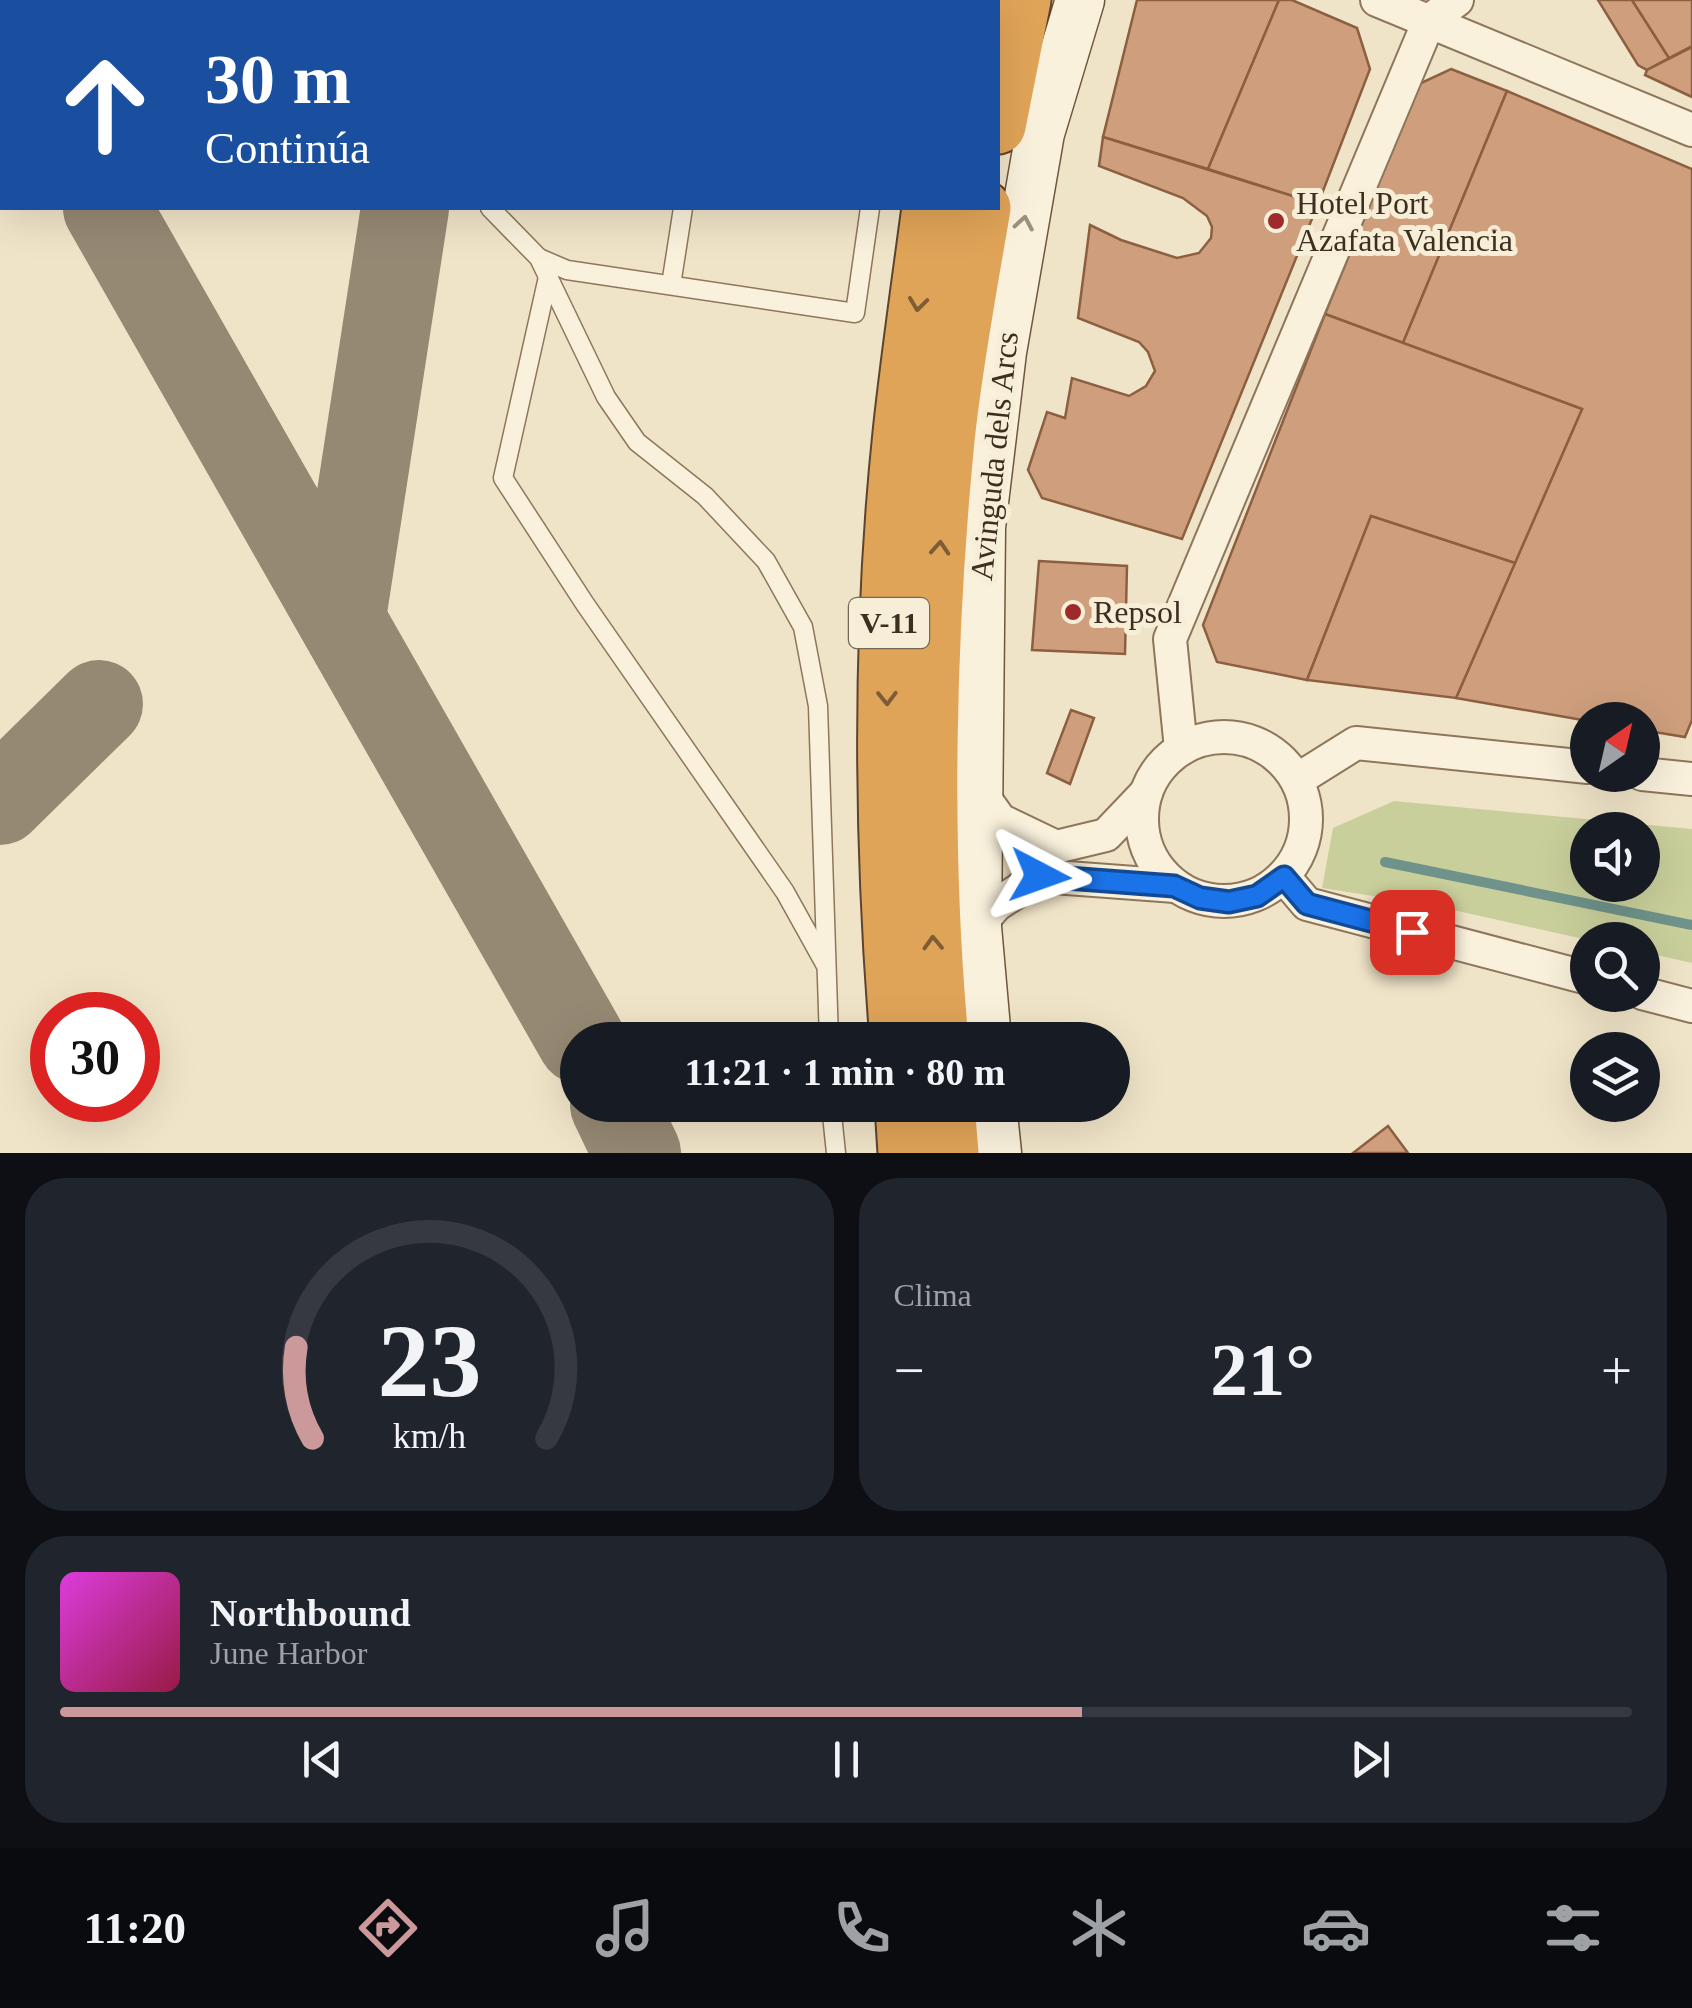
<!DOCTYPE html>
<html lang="es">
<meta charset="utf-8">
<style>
:root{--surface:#171b24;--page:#20242c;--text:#f1f3f6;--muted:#9ea1a6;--line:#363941;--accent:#cc999b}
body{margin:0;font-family:"Times New Roman",serif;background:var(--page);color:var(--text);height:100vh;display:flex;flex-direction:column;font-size:38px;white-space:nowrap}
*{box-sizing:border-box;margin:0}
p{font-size:32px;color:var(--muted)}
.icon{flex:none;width:55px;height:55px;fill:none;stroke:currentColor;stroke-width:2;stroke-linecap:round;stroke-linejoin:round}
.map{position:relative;height:1153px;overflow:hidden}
.details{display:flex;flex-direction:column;gap:25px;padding:25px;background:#0d0f14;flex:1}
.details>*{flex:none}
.hud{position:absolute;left:0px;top:0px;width:1000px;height:210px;box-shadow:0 10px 40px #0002;background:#1a4fa0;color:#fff;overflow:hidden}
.needle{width:65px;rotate:34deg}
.buttons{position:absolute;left:1570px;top:702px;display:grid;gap:20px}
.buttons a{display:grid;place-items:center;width:90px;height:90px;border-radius:50%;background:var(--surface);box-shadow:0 10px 40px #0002;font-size:50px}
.speed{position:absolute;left:30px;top:992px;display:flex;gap:20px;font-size:50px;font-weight:700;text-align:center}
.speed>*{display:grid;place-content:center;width:130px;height:130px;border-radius:50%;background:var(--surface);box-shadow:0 10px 40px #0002;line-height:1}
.speed .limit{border:15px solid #d22;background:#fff;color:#111}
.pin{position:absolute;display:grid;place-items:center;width:85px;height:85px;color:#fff;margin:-42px;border-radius:20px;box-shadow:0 5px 15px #0006}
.me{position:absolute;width:110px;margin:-55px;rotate:94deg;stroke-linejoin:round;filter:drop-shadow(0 0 8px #0008)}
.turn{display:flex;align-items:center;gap:35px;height:210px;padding:0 40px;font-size:45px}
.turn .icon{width:130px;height:130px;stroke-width:2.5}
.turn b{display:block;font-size:70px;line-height:85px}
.big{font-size:75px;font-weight:600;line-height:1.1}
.details .card{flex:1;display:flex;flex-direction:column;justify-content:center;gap:15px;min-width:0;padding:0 35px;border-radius:40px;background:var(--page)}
.details .dial{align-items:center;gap:0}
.dial svg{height:260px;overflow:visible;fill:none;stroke:var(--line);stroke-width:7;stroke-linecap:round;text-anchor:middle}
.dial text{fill:var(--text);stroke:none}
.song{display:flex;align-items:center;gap:30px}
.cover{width:120px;height:120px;border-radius:15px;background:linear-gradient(135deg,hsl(300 70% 55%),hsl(340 70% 35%))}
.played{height:10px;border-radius:5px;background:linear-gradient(90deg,var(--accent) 65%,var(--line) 65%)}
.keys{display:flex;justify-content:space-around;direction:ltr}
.heat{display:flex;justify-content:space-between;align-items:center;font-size:55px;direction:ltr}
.details .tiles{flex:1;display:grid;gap:25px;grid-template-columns:1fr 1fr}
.card:last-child{grid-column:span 2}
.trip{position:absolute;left:560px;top:1022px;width:570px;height:100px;border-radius:50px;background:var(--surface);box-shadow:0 10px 40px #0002;font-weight:600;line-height:100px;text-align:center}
.tab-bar{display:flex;height:160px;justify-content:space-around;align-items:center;background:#090b0e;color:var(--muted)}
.tab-bar .icon{width:70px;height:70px}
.tab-bar .on{color:var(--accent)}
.tab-bar b{font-size:45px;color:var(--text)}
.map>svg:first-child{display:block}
.green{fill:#c9cf9b;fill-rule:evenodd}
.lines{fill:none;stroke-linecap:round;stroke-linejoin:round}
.stream{stroke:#6f938a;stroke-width:10}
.taxiway{stroke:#968974;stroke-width:88}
.building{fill:#cf9f7d;stroke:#8d5f41;stroke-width:2.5}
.lane-casing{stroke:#8d765c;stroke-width:21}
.street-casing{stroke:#8d765c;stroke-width:36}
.secondary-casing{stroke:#6f573f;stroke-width:51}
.highway-casing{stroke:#5b4430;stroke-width:59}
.lane{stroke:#faf1dc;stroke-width:18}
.street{stroke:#faf1dc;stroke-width:32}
.secondary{stroke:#faf1dc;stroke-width:48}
.highway{stroke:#e0a458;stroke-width:55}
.oneway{stroke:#9c907e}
.oneway2{stroke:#7e5d36}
.route-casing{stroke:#114b97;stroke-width:25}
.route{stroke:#1a73e8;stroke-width:18}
.poi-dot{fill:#9e2a2b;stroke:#f7eed8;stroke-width:4}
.labels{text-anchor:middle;stroke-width:10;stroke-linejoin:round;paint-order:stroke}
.shield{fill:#f7eed8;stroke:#756857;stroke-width:2.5}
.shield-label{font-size:30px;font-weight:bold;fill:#3d2e20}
.poi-label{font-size:32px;fill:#3d2e20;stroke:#f7eed8;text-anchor:start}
.street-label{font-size:32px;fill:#3d2e20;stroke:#f7eed8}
</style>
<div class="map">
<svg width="1692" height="1153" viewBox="0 0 1692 1153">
<rect width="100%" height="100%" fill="#f0e4c8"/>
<path class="green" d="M 1394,801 L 1692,829 L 1692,963 L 1643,952 L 1642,940 L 1588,940 L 1431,905 L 1322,888 L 1333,828 ZM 1588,830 L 1642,830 L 1642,885 L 1588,885 Z"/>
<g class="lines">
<polyline class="stream" points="1385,862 1692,925"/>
<g class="taxiway">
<polyline points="408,0 409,2"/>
<polyline points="0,24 2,28"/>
<polyline points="107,208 581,1040"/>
<polyline points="342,617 405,208"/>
<polyline points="0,801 99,704"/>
<polyline points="614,1105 637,1153"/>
</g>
</g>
<g class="building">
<polygon points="1137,0 1279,0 1208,169 1103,137"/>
<polygon points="1279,0 1292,0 1357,28 1370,69 1318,204 1208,169"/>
<polygon points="1598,0 1632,0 1669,58 1647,70 1638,65"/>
<polygon points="1632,0 1692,0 1692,46 1669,58"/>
<polygon points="1692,47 1692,97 1645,75 1647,70"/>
<polygon points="1451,69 1507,91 1403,343 1325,314 1419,84"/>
<polygon points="1507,91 1692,169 1692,720 1685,737 1642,730 1642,720 1588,721 1456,698 1582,409 1403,343"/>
<polygon points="1103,137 1318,204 1182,539 1042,498 1028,470 1047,412 1065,418 1072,378 1129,396 1146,386 1155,371 1148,352 1139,342 1078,318 1090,225 1121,240 1177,258 1199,253 1211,238 1212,227 1207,216 1183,198 1099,166"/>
<polygon points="1325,314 1582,409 1515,563 1371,516 1307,680 1217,662 1203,625"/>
<polygon points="1371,516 1515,563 1456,698 1307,680"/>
<polygon points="1039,561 1127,566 1125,654 1032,650"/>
<polygon points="1071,710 1094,718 1070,784 1047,773"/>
<polygon points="1388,1126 1408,1153 1353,1153"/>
</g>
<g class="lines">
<defs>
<g id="lane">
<polyline points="303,0 305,2"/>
<polyline points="474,2 474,0"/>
<polyline points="490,208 539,258 606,397 637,442 705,496 766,561 803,627 818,706 829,1040"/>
<polyline points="539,258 567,270 855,313 870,208"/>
<polyline points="548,277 503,478 585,604 785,892 825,964"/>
<polyline points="671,285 683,208"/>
<polyline points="831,1105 836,1153"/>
</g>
<g id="street">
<polyline points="1377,0 1692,130"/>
<circle cx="1224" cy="819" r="82"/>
<polyline points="1181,749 1170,639 1429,21 1457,0"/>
<polyline points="1642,774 1692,779"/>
<polyline points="1297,780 1356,743 1588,767"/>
<polyline points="978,789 1000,820 1056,847 1106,835 1146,793"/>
<polyline points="1284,877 1307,904 1588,978"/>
<polyline points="977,927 996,905 1040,876 1175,886"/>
<polyline points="1642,993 1692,1006"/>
</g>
<g id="secondary">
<polyline points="987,1040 977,927 981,527 1002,352 1040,133 1080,0"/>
<polyline points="992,1105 997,1153"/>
</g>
<g id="highway">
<polyline points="967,2 968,0"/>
<polyline points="998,126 1023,0"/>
<path d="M 898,1040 C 882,840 880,634 901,433 C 909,358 920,283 930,208"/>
<path d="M 941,1040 C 923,847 928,633 947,440 C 955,363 970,285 983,208"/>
<polyline points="903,1105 906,1153"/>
<polyline points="947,1105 951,1153"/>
</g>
</defs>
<use href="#lane" class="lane-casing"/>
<use href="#street" class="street-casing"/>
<use href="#secondary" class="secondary-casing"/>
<use href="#highway" class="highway-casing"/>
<use href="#lane" class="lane"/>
<use href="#street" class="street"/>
<use href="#secondary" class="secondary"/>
<use href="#highway" class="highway"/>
</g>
<defs><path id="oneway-chevron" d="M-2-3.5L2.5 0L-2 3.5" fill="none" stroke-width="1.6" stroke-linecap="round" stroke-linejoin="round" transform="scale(2.5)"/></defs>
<use class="oneway" href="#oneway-chevron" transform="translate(1024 223) rotate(-80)"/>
<g class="oneway2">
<use href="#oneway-chevron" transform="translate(918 304) rotate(97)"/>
<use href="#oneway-chevron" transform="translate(940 548) rotate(-86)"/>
<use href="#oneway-chevron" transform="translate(887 698) rotate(89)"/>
<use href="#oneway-chevron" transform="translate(933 943) rotate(-92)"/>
</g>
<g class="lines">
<defs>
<polyline id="route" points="1040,876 1174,886 1200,898 1229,902 1257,896 1284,877 1307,904 1412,932"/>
</defs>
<use href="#route" class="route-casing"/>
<use href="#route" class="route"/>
</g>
<g class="poi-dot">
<circle cx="1276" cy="221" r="10"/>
<circle cx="1073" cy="612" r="10"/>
</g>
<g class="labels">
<rect class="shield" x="849" y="598" width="80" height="50" rx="8"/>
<g class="shield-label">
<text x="889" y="633">V-11</text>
</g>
<g class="poi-label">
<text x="1296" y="214">Hotel Port<tspan x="1296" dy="37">Azafata Valencia</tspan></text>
<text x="1093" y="623">Repsol</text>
</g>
<g class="street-label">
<text transform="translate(994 456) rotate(-84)" y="11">Avinguda dels Arcs</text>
</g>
</g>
</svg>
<div class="buttons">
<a><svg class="needle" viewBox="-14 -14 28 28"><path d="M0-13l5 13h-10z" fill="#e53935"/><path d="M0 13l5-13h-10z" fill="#9ea1a6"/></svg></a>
<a><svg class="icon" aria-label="sound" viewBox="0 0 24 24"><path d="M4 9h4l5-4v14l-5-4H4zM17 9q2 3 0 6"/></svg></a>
<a><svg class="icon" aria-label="search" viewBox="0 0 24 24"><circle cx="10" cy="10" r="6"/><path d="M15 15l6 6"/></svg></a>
<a><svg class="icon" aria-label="layers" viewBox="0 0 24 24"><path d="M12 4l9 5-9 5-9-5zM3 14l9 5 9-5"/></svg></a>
</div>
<div class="speed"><div class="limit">30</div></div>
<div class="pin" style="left:1412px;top:932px;background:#d93025"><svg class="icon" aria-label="arrive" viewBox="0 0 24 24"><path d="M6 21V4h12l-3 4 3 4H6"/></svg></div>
<svg class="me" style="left:1040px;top:876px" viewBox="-20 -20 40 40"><path d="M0-17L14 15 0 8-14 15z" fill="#1a73e8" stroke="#fff" stroke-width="4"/></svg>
<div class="trip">11:21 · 1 min · 80 m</div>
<div class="hud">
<div class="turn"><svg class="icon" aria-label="ahead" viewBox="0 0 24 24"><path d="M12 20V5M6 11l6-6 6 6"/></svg><div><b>30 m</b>Continúa</div></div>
</div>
</div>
<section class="details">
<div class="tiles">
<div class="card dial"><svg viewBox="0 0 100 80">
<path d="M14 69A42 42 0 1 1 86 69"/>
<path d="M14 69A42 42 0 0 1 9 41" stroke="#cc999b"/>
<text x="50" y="56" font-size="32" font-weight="700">23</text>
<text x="50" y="72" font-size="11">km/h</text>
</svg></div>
<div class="card"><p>Clima</p>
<div class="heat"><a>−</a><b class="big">21°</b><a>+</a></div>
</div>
<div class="card">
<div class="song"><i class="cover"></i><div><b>Northbound</b><p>June Harbor</p></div></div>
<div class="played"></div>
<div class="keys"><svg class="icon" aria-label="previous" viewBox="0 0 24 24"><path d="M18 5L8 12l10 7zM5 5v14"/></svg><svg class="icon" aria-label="pause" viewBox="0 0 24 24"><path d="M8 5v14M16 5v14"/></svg><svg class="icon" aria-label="next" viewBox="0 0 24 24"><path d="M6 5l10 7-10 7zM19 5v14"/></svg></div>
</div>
</div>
</section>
<nav class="tab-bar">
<b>11:20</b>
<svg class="icon on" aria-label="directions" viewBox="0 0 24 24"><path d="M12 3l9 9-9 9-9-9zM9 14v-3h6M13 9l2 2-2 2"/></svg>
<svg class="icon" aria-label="music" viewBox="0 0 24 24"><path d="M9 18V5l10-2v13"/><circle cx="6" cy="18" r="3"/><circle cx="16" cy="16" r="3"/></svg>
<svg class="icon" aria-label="phone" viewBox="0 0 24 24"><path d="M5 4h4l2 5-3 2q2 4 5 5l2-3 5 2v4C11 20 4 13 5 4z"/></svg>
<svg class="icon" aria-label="climate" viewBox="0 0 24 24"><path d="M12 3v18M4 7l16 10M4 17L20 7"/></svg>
<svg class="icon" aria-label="car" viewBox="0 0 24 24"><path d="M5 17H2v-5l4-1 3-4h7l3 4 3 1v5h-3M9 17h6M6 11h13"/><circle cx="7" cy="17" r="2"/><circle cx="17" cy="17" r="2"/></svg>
<svg class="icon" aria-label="filters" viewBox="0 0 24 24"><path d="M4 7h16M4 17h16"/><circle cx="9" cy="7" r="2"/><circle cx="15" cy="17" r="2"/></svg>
</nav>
